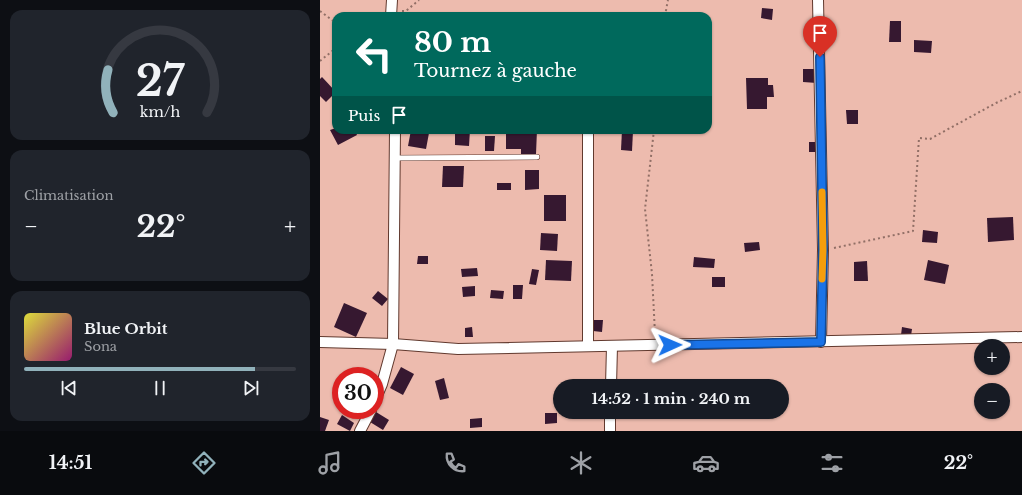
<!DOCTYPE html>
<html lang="fr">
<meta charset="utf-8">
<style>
:root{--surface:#171b24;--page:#20242c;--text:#f1f3f6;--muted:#9ea1a6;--line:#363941;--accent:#91b2bb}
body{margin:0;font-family:"Libre Baskerville",serif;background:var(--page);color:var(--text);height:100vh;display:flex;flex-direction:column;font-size:15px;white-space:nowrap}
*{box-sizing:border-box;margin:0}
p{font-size:13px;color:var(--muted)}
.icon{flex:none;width:22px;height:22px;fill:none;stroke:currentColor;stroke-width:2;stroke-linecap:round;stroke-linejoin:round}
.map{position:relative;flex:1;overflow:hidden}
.details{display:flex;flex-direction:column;gap:10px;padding:10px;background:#0d0f14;width:320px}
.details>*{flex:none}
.hud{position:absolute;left:12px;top:12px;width:380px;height:122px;border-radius:12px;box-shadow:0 1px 3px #0004;background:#00695c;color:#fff;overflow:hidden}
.tools{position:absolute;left:654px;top:339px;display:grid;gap:8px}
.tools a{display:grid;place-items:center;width:36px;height:36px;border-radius:50%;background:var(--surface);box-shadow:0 1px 3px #0004;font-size:20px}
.speed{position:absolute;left:12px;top:367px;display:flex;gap:8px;font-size:20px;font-weight:700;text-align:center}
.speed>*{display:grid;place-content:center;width:52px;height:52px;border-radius:50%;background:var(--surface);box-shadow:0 1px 3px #0004;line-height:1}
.speed .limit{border:6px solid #d22;background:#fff;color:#111}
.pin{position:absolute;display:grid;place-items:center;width:34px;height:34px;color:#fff;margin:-41px -17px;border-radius:50% 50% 50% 0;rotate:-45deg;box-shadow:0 0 4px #0007}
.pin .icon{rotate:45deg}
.me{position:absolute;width:44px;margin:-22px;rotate:89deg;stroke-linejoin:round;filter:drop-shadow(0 0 3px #0008)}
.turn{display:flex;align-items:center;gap:14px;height:84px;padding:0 16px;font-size:18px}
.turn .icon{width:52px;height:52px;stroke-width:2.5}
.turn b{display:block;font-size:28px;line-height:34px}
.then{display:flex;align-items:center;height:38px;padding:0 16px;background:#0003;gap:8px;font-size:15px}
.big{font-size:30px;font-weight:700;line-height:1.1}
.details .widget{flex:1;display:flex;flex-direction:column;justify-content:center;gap:6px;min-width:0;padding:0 14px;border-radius:12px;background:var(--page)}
.details .dial{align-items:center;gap:0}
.dial svg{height:104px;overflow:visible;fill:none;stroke:var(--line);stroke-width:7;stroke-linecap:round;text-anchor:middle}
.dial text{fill:var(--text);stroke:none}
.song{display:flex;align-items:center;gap:12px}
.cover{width:48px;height:48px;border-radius:6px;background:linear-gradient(135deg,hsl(60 70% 55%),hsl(320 70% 35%))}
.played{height:4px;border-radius:2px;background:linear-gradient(90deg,var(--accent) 85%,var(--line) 85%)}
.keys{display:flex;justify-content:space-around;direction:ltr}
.heat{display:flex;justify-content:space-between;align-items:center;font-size:22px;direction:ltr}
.trip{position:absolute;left:233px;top:379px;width:236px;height:40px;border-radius:20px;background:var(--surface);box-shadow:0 1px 3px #0004;font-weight:700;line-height:40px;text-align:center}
.tabs{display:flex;height:64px;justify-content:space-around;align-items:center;background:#090b0e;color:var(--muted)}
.tabs .icon{width:28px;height:28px}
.tabs .on{color:var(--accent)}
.tabs b{font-size:18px;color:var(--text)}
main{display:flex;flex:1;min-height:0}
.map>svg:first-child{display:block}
.building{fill:#361830}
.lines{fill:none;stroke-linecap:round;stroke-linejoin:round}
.service-casing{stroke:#61392e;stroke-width:6}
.minor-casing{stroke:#61392e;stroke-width:12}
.path{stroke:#916f66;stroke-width:2;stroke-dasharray:2 3;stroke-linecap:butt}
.service{stroke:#fff;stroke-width:5}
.minor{stroke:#fff;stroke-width:10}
.route-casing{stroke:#114b97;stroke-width:10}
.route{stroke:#1a73e8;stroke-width:7}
.slow{stroke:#f59e0b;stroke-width:7}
</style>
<main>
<section class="details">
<div class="widget dial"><svg viewBox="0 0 100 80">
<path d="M14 69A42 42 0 1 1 86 69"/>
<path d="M14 69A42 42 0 0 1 10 36" stroke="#91b2bb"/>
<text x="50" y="56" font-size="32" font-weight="700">27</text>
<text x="50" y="72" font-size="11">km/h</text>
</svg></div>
<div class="widget"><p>Climatisation</p>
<div class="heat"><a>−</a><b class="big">22°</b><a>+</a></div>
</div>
<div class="widget">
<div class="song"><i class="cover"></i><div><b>Blue Orbit</b><p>Sona</p></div></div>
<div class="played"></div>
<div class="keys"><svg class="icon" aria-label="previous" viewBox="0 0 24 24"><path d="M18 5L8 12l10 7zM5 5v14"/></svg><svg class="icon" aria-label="pause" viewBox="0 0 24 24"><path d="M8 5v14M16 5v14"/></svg><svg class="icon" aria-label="next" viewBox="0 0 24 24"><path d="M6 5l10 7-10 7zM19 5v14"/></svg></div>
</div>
</section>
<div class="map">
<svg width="702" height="431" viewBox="0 0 702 431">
<rect width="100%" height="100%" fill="#edbbae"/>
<g class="building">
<polygon points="442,8 453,9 452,20 441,18"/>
<polygon points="570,21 581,21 581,42 569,42"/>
<polygon points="594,40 612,41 611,53 594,52"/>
<polygon points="483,69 498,69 497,83 483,82"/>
<polygon points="2,77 16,92 6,102 0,96 0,79"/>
<polygon points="426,78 448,78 448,85 453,85 454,97 447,97 447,109 427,109"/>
<polygon points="526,110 538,110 538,124 527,124"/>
<polygon points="16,128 16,130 35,130 37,135 18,145 10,130"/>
<polygon points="91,130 109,133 106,149 88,146"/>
<polygon points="135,130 150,130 149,146 135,145"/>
<polygon points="186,130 217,130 216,154 201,154 201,149 186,149"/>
<polygon points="302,130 313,131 312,151 301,150"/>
<polygon points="165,136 175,136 174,151 165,151"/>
<rect x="489" y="142" width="8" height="10"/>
<polygon points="123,166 144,166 143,187 122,187"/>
<polygon points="205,170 219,170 219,189 205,190"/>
<rect x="177" y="183" width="14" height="7"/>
<rect x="224" y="195" width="22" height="26"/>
<polygon points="693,217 694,240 668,242 667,218"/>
<polygon points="603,230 618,232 617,243 602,242"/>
<polygon points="221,233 238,234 237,251 220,250"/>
<polygon points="439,242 440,250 425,252 424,243"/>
<polygon points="98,256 108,256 108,264 97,264"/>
<polygon points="374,257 395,259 394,268 373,267"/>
<polygon points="226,260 252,261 251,281 225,280"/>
<polygon points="608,260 629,265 625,284 604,280"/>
<polygon points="547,261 548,281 534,281 534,262"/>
<polygon points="157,268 158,276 142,277 141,269"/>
<polygon points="212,269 219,270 216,285 209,284"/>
<rect x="392" y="277" width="13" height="10"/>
<polygon points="193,285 203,285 202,299 193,299"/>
<polygon points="155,286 155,296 143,297 142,287"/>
<polygon points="171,290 184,291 183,299 170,298"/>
<polygon points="58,291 68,299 62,306 52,298"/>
<polygon points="24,303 47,313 36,337 14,327"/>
<polygon points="273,320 283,320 282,332 273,331"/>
<polygon points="152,327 153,337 145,337 145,328"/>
<polygon points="582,327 592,329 591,336 581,335"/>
<polygon points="81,367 94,374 83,395 70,388"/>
<polygon points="124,378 129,398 120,400 115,381"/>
<polygon points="56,412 69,420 63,430 50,422"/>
<polygon points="267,412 280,412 280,416 266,416"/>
<polygon points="225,413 237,413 237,423 225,424"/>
<polygon points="22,415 34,423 30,431 17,424"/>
<polygon points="0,417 9,420 5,431 0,431"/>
<polygon points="162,418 162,427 150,428 150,419"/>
</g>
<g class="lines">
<defs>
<polyline id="service" points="74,158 217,157"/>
<g id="minor">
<polyline points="498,0 503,250 501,342"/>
<polyline points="71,16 72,0"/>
<polyline points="0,342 73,344 138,349 702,337"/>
<polyline points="268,346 268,130"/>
<polyline points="291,386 292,346"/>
<polyline points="55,400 62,384 73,344 75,130"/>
<polyline points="40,431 51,410"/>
<polyline points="290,431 290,412"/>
</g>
</defs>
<use href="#service" class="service-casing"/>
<use href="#minor" class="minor-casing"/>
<g class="path">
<polyline points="0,11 16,23"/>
<polyline points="82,11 86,11 99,0"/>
<polyline points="345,16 347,5 348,0"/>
<polyline points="0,61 16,48"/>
<polyline points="334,130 325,209 332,274 335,334"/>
<polyline points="514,248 593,231 599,138 610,139 676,103 702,91"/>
</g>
<use href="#service" class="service"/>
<use href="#minor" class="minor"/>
</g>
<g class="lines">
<defs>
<polyline id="route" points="350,345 501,342 503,250 500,57"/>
</defs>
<use href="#route" class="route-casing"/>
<use href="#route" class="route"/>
<polyline class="slow" points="502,192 503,250 502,279"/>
</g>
</svg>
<div class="tools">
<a>+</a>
<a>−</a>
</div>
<div class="speed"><div class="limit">30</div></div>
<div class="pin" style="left:500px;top:57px;background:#d93025"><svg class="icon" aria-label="arrive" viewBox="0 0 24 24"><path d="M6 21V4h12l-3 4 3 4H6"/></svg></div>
<svg class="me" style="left:350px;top:345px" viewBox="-20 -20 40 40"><path d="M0-17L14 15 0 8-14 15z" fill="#1a73e8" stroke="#fff" stroke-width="4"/></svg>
<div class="trip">14:52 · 1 min · 240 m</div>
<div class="hud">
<div class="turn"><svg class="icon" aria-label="left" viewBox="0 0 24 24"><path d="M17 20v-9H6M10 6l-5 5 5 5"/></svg><div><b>80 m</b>Tournez à gauche</div></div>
<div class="then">Puis<svg class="icon" aria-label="arrive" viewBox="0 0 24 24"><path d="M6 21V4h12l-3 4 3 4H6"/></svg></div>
</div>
</div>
</main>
<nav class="tabs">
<b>14:51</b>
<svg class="icon on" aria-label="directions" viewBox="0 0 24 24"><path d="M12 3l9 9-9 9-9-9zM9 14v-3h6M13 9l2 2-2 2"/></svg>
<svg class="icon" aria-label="music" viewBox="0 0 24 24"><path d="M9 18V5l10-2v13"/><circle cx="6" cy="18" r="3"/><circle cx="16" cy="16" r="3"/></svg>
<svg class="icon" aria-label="phone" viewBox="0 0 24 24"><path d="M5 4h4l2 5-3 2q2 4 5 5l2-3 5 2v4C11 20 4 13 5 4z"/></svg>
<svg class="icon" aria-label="climate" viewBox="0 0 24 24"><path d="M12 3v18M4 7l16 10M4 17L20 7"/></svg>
<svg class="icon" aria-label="car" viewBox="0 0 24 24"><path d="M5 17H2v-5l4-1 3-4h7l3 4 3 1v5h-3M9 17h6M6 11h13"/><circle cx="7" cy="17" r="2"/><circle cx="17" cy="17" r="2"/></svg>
<svg class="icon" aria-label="filters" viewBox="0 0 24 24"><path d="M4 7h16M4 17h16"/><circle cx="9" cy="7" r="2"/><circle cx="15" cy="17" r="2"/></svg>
<b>22°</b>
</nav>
